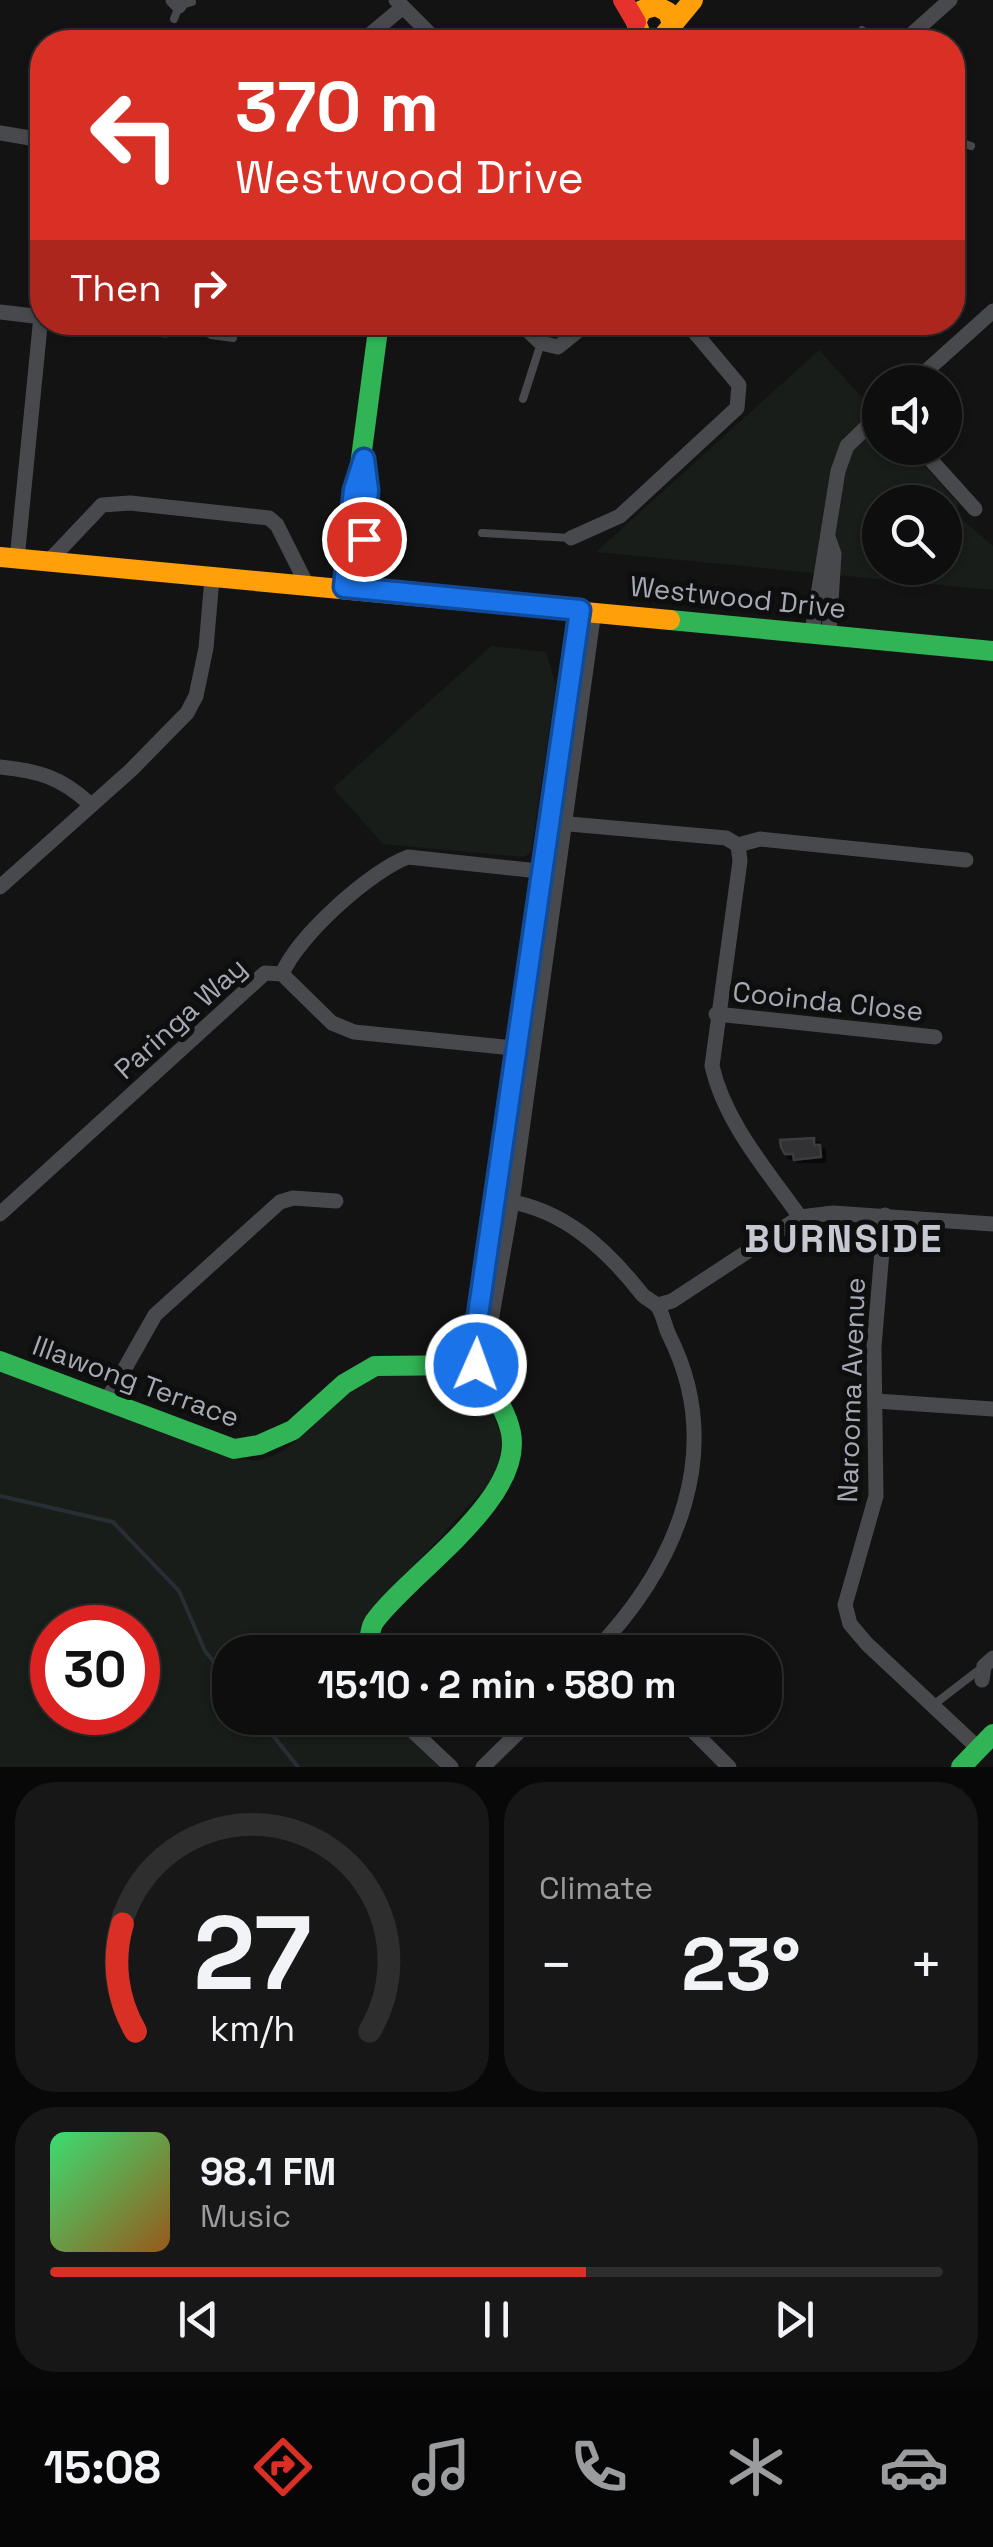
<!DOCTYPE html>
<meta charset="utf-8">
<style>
:root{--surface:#0e0e0f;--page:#171718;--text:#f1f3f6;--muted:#9b9c9e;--line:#2e2e2f;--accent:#d93025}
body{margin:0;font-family:"Space Grotesk",sans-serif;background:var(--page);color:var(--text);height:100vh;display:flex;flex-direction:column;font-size:38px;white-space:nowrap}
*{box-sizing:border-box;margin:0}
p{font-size:32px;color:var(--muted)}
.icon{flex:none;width:55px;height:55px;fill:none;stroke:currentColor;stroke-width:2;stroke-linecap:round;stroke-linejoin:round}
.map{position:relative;height:1767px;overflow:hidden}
.sheet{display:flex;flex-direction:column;gap:15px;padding:15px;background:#080808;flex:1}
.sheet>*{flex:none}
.guide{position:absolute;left:30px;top:30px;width:935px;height:305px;border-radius:40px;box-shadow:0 2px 8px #0004,0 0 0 2px var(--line);background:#d93025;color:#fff;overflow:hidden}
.fabs{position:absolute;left:862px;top:365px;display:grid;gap:20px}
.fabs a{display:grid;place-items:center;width:100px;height:100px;border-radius:50%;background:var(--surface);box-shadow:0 2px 8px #0004,0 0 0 2px var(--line);font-size:50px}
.speed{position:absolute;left:30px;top:1605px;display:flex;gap:20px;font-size:50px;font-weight:700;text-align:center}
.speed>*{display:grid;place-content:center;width:130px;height:130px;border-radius:50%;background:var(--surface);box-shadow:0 2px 8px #0004,0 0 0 2px var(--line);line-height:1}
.speed .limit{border:15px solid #d22;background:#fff;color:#111}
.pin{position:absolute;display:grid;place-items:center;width:85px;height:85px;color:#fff;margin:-42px;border:5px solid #fff;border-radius:50%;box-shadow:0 2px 10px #0007}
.me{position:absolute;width:110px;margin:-55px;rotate:2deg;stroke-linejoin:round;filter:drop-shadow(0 0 8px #0008)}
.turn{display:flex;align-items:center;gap:35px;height:210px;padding:0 40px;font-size:45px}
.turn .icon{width:130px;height:130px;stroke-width:2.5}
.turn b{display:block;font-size:70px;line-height:85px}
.then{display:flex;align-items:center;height:95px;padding:0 40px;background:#0003;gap:20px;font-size:38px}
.big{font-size:75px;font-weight:600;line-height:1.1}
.sheet .widget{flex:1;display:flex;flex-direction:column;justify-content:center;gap:15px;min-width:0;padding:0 35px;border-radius:40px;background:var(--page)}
.sheet .dial{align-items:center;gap:0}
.dial svg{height:260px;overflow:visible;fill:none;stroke:var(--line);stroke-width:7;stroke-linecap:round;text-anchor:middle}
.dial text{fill:var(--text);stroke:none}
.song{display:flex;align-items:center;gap:30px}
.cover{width:120px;height:120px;border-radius:15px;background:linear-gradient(135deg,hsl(140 70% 55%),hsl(30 70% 35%))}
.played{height:10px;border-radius:5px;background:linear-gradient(90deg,var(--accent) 60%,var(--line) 60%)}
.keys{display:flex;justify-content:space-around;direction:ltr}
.heat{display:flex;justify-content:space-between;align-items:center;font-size:55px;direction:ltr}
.sheet .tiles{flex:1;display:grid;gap:15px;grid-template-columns:1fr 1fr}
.widget:last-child{grid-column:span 2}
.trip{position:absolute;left:212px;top:1635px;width:570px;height:100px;border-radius:40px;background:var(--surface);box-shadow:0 2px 8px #0004,0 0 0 2px var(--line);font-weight:600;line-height:100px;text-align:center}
.dock{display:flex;height:160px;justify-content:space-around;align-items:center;background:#060606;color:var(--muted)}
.dock .icon{width:70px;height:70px}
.dock .on{color:var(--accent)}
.dock b{font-size:45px;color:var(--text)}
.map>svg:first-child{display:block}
.green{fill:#181d19;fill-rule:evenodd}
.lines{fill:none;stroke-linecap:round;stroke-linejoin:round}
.stream{stroke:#272e34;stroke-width:4}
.building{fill:#303134;stroke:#3c3d40;stroke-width:2.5;filter:url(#shadow)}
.lane{stroke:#48494c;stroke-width:8}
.street{stroke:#48494c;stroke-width:15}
.fast{stroke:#30b455;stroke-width:20}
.slow{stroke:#ff9f0a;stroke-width:20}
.jam{stroke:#e5322d;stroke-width:20}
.route-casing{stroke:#114b97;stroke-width:25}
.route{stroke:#1a73e8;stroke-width:18}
.labels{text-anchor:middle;stroke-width:10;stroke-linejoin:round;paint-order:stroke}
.street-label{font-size:28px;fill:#a4a9b4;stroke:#0e0e0f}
.district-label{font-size:38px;font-weight:bold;letter-spacing:2.5px;fill:#c5c8d0;stroke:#0e0e0f}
</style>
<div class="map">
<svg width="993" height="1767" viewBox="0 0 993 1767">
<defs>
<filter id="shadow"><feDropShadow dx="4.5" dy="4.5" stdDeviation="0" flood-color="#0009"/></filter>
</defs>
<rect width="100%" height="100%" fill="#131314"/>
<g class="green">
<path d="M 819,350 L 880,417 L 880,448 L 908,448 L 959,504 L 956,514 L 993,546 L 993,590 L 596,552 ZM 880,502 L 945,502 L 945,568 L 880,568 Z"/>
<polygon points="491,646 546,652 556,684 531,852 524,857 383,844 333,788"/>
<path d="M 0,1367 C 41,1384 229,1466 259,1460 C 308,1450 331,1391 377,1376 C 408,1366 437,1382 468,1382 L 495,1418 L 502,1439 L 497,1475 L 368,1616 L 359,1652 L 230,1652 L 230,1718 L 392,1718 L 442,1767 L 0,1767 ZM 52,1628 L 138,1628 L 138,1712 L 52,1712 Z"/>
</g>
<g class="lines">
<g class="stream">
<polyline points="0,1496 113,1522 179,1591 205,1651 230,1682"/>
<polyline points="259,1718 298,1767"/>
</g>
</g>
<polygon class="building" points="814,1138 814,1145 820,1145 821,1157 794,1160 793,1154 785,1154 781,1147 780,1140"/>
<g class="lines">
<g class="lane">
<polyline points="174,19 179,6 192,2"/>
<polyline points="862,30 873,42"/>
<polyline points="952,139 971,146"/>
<polyline points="191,322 211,335 233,338"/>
<polyline points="523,399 541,343"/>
<polyline points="482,533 571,538"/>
<polyline points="932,1706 984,1666"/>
</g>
<g class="street">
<polyline points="173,0 179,6"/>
<polyline points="396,0 438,42"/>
<polyline points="671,28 678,42"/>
<polyline points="361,42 403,7"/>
<polyline points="903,42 950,0"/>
<polyline points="0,133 42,140"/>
<polyline points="0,312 42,317"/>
<polyline points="96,322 166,330 188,322"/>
<polyline points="519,322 541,343 558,347 589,322"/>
<polyline points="914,382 993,311"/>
<polyline points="920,448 975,509"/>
<polyline points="828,537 834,554 829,634"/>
<polyline points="571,538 620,516 737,408 739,385 686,322"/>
<polyline points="17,559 41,316"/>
<polyline points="49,561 102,505 130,503 269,518 277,525 306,583"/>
<polyline points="812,632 838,471 847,446 880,414"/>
<path d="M 0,767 C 39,771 60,777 89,803"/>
<path d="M 558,823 L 726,838 L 738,845 L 740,861 L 712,1066 C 725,1123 767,1170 800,1217"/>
<polyline points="738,845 760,839 966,860"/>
<polyline points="0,887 131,770 187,713 196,696 206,648 212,578"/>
<path d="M 282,974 C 298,936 370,871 408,857 L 548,872"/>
<polyline points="716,1014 935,1037"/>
<path d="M 506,1201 C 564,1209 607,1250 641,1293 C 645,1299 654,1301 658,1307 C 663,1314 665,1327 669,1335 C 727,1450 677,1566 594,1652"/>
<polyline points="0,1214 265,973 282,974 332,1023 354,1032 524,1049"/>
<polyline points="885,1215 874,1347 876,1496 845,1605 850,1624 867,1644 978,1748"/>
<polyline points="658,1305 672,1301 800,1217 833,1213 993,1224"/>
<polyline points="476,1365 485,1355 512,1202 594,611"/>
<polyline points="476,1365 473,1350 580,609"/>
<polyline points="107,1400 155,1315 280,1202 293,1198 336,1201"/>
<polyline points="876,1401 993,1409"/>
<polyline points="982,1680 984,1666 993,1658"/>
<polyline points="399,1718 451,1767"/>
<polyline points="680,1718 729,1767"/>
<polyline points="483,1767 533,1718"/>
</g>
<g class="fast">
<polyline points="344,587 379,322"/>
<polyline points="670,620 993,651"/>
<path d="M 0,1361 L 234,1449 L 259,1445 L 293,1430 L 344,1384 L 375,1366 L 476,1365 C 489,1387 506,1408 511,1433 C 524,1500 408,1574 374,1622 C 369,1630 369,1643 368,1652"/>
<polyline points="961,1767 993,1734"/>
</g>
<g class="slow">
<polyline points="672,24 668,12 656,6 642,10 636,22 642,37 659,41 693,0"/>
<polyline points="0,557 670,620"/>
<polyline points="360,589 367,481"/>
</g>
<polyline class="jam" points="623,0 636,22"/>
</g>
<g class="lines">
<defs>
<polyline id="route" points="364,539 368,490 364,459 354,490 344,587 580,610 473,1350 476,1365"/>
</defs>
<use href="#route" class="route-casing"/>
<use href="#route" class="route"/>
</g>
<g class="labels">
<g class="street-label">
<text transform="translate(738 597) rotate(6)" y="10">Westwood Drive</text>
<text transform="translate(828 1001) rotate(6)" y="10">Cooinda Close</text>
<text transform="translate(180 1018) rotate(-42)" y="10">Paringa Way</text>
<text transform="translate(136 1381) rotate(20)" y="10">Illawong Terrace</text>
<text transform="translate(851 1390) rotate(-88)" y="10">Narooma Avenue</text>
</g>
<g class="district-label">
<text x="844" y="1252">BURNSIDE</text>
</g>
</g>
</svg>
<div class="fabs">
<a><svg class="icon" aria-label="sound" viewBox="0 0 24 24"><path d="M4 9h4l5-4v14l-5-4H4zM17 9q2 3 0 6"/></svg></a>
<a><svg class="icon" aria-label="search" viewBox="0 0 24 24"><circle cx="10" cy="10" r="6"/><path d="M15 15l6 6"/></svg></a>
</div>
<div class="speed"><div class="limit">30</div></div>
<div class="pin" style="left:364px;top:539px;background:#d93025"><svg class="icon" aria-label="arrive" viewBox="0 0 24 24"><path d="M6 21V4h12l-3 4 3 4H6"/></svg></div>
<svg class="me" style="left:476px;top:1365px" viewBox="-20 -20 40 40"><circle r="17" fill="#1a73e8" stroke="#fff" stroke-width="3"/><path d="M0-11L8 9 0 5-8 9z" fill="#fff"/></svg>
<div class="trip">15:10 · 2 min · 580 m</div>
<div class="guide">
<div class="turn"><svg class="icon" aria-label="left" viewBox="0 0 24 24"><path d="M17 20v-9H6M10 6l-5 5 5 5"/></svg><div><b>370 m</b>Westwood Drive</div></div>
<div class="then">Then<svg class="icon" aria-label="right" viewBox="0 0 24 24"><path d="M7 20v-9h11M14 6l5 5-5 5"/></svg></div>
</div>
</div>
<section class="sheet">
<div class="tiles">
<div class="widget dial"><svg viewBox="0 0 100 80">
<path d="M14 69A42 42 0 1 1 86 69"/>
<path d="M14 69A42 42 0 0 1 10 36" stroke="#d93025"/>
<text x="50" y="56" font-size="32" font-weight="700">27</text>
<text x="50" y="72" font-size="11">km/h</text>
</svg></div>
<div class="widget"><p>Climate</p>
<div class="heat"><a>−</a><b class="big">23°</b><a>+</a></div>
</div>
<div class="widget">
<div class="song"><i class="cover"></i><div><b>98.1 FM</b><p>Music</p></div></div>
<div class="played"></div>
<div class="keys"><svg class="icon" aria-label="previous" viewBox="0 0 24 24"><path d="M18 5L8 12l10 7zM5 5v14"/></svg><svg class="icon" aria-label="pause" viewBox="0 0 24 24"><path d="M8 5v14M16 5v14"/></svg><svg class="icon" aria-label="next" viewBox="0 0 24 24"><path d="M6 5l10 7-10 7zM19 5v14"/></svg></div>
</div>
</div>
</section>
<nav class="dock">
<b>15:08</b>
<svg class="icon on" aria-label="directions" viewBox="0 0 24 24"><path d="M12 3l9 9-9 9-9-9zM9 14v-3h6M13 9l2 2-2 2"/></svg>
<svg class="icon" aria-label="music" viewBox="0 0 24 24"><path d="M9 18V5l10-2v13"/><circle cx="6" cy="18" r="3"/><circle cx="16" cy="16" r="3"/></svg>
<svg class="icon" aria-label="phone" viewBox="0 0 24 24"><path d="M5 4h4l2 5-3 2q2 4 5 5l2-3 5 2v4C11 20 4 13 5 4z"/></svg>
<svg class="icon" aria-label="climate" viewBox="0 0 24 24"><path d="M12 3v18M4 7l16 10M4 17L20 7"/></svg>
<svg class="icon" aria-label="car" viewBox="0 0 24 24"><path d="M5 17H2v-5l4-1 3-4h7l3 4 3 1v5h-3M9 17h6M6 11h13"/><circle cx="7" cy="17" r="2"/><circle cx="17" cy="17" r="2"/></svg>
</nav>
